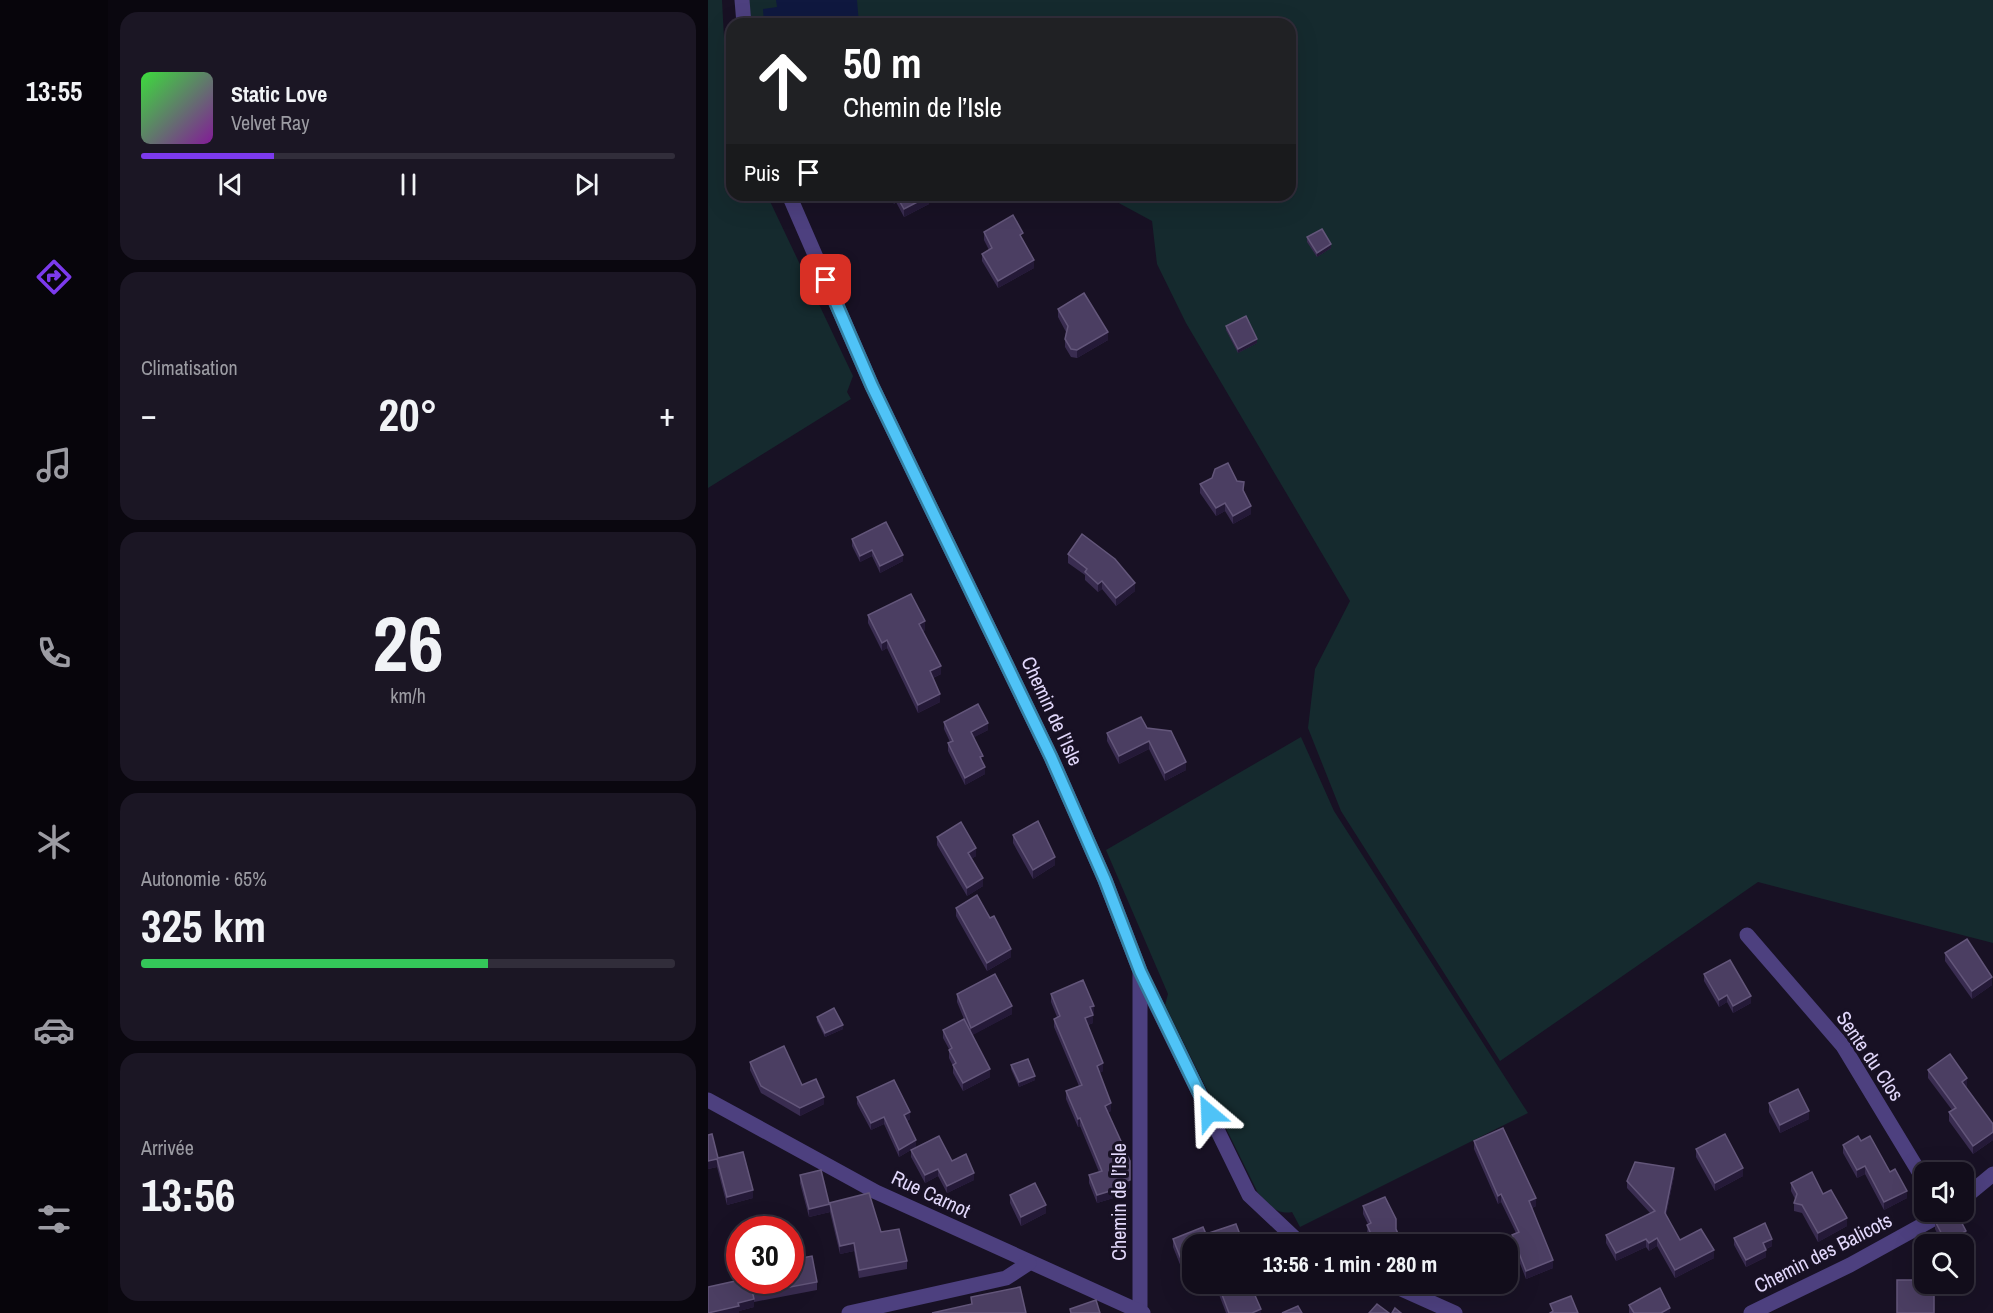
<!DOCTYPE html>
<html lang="fr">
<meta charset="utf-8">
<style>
:root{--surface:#120d1b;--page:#1b1624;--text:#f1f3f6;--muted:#9c9ca3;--line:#312d3a;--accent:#7c3aed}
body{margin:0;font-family:"Archivo Narrow",sans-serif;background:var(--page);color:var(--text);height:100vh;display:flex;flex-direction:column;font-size:22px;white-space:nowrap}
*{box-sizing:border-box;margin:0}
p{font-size:20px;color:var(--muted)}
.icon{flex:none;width:33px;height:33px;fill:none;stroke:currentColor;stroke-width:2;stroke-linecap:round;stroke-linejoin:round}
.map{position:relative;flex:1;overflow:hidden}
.drawer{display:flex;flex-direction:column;gap:12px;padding:12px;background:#0a070f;width:600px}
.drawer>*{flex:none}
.hud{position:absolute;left:18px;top:18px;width:570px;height:183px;border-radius:18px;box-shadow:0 6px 24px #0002,0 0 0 2px var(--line);background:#202124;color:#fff;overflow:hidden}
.fabs{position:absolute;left:1206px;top:1162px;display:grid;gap:12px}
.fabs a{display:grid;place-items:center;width:60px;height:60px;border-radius:12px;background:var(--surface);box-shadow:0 6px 24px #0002,0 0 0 2px var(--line);font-size:30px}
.speed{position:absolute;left:18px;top:1216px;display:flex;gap:12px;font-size:30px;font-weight:700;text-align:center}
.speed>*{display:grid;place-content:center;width:78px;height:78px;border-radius:50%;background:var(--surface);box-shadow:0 6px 24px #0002,0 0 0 2px var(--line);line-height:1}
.speed .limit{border:9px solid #d22;background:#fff;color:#111}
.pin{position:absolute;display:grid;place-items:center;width:51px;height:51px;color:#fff;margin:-26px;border-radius:12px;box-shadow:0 3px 9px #0006}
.me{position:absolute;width:66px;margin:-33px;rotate:334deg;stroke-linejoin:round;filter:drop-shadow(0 0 4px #0008)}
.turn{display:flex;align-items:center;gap:21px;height:126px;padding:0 18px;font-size:27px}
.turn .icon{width:78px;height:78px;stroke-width:2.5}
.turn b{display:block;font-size:42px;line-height:51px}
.then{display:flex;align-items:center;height:57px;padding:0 18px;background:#0003;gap:12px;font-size:22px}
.big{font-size:45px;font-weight:700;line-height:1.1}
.drawer .tile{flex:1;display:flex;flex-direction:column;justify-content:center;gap:9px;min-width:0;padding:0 21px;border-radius:18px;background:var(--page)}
.drawer .dial{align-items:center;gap:0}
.dial b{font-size:78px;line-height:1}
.song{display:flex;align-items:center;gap:18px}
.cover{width:72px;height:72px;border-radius:9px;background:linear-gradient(135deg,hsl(120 70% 55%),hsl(290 70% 35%))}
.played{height:6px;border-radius:3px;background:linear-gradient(90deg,var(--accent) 25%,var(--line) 25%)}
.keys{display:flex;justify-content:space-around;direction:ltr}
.heat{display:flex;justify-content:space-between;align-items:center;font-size:33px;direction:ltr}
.charge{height:9px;border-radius:4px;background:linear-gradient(90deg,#34c759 65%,var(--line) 0)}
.trip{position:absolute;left:474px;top:1234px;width:336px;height:60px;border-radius:18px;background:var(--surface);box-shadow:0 6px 24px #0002,0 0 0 2px var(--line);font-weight:700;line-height:60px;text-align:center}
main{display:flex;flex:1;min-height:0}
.tab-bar{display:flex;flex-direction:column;width:108px;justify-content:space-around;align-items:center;background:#07050b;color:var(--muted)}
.tab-bar .icon{width:42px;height:42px}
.tab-bar .selected{color:var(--accent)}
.tab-bar b{font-size:27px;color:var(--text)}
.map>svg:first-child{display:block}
.green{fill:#152a2e}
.water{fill:#0f183f}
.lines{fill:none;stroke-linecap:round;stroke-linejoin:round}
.minor{stroke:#4d407f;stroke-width:15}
.wall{fill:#392c50}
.shaded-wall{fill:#241937}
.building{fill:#4b3e62;stroke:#63567a;stroke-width:1.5}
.route-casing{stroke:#337fa1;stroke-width:15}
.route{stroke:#4fc3f7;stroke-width:10}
.labels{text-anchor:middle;stroke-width:6;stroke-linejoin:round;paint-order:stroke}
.street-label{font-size:20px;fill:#e2d8fb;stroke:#181124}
</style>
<main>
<nav class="tab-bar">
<b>13:55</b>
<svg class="icon selected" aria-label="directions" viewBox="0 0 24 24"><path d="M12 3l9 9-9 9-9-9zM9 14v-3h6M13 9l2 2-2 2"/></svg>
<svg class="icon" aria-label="music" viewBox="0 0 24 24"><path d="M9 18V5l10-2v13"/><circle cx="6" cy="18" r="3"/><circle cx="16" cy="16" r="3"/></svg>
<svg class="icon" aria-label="phone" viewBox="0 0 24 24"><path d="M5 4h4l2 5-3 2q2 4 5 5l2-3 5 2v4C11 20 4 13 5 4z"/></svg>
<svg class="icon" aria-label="climate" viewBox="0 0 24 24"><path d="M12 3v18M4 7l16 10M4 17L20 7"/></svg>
<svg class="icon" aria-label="car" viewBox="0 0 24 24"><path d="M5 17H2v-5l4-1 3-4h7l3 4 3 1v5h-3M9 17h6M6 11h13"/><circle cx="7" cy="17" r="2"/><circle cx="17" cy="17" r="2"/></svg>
<svg class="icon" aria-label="filters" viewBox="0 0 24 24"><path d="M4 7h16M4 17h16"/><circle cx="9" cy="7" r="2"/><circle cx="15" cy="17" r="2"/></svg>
</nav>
<section class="drawer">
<div class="tile">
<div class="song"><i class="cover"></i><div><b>Static Love</b><p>Velvet Ray</p></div></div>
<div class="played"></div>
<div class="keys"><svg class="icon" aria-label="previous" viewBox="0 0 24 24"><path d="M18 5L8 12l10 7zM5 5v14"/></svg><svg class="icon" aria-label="pause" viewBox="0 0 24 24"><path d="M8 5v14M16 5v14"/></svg><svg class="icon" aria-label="next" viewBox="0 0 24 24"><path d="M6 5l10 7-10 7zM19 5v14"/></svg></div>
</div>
<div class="tile"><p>Climatisation</p>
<div class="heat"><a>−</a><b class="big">20°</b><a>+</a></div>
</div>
<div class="tile dial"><b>26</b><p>km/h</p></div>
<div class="tile"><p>Autonomie · 65%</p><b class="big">325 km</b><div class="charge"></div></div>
<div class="tile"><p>Arrivée</p><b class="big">13:56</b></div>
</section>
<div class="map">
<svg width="1285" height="1313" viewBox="0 0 1285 1313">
<rect width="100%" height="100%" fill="#181124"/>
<g class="green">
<polygon points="0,0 14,0 17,57 24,83 24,195 59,195 145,376 139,392 143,399 0,488"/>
<polygon points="34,0 1285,0 1285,943 1050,882 792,1061 633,811 600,728 607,669 642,601 478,323 449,264 444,221 396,195 582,195 582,24 37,24"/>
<path d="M 593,737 L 626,811 L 820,1113 L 592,1227 L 584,1212 C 568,1215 561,1204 550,1193 L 457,1005 L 460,994 L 398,850 Z"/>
</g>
<polygon class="water" points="68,0 149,0 151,24 56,24 55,9 69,7"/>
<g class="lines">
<g class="minor">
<polyline points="34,0 36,24"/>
<polyline points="81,195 164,386 343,757 397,880 432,971 432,1313"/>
<polyline points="1039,935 1135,1046 1216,1180"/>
<polyline points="434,976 541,1195 594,1245"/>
<polyline points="0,1100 168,1192 435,1313"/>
<polyline points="1256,1198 1285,1174"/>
<polyline points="682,1284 747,1313"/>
<polyline points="141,1313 298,1278 321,1263"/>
<polyline points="1043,1313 1142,1265 1238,1212"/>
</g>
</g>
<g class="wall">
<polygon points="182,195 220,195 221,204 196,217 188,202 186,204"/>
<polygon points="276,232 315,240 326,268 290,288 274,261 274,254 281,250 276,240"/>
<polygon points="599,237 623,248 609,257 599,242"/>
<polygon points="350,309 400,340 369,358 363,357 357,347 357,339 358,332 350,317"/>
<polygon points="518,326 549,343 530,353 518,330"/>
<polygon points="529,481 536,490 536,493 543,514 525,524 517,511 508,516 492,493 492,484"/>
<polygon points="144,539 195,561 172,573 164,556 152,562 144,546"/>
<polygon points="360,554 427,591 408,606 394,589 390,592 377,580 377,575 360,563"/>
<polygon points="160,615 217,630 215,631 233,674 225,678 232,702 210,713 179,648 174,651 160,623"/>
<polygon points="236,722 280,730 266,737 275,763 277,774 257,785 240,751 240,743 242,742 236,729"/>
<polygon points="439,728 478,770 457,781 441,749 411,764 399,741 399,733"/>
<polygon points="305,835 347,865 325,879 305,843"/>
<polygon points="229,837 268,856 263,859 275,886 259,896 229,845"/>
<polygon points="248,908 303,957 279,971 248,916"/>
<polygon points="1237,953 1284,985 1264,999 1237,961"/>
<polygon points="996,974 1043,1003 1025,1013 1019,1002 1011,1007 996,981"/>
<polygon points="249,994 304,1014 264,1035 282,1077 255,1091 245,1073 245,1066 241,1058 241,1049 235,1038 235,1030 256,1019 249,1002"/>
<polygon points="343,994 386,1014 385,1014 385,1023 380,1025 395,1071 391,1073 403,1111 400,1112 422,1188 412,1191 412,1196 389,1203 381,1183 381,1175 391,1172 372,1126 370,1127 358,1099 358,1091 371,1086 346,1027 346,1019 349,1017 343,1002"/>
<polygon points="109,1017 135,1029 117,1037 109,1021"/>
<polygon points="42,1062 94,1085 116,1104 92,1116 53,1093 42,1070"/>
<polygon points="303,1065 327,1080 311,1087 303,1069"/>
<polygon points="1220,1070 1259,1086 1258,1087 1285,1124 1285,1140 1265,1154 1241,1121 1241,1112 1244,1110 1220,1078"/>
<polygon points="149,1097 202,1119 199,1121 208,1147 191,1157 176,1124 163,1130 149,1104"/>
<polygon points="1061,1103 1101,1119 1072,1133 1061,1112"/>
<polygon points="0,1135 10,1158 45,1198 19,1205 9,1167 0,1169"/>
<polygon points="766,1141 828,1206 824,1208 845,1268 818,1279 804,1243 804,1235 808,1233 793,1202 790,1204 766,1149"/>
<polygon points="1153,1141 1182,1172 1199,1198 1176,1210 1157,1174 1149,1178 1135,1153 1135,1145"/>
<polygon points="988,1149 1035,1176 1007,1191 988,1157"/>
<polygon points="203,1150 244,1161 266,1180 239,1193 230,1176 217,1183 203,1157"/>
<polygon points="92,1175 121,1203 199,1261 199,1269 151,1278 146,1251 132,1254 122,1212 101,1217 92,1183"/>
<polygon points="966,1176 958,1215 972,1240 1006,1258 967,1278 949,1246 941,1251 938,1247 908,1261 898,1243 898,1235 942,1213 919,1188 919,1181"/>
<polygon points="1083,1183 1115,1194 1139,1226 1110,1242 1094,1213 1086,1211 1086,1203 1087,1199 1083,1191"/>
<polygon points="302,1195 338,1213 313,1226 302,1203"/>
<polygon points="655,1206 688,1230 691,1244 689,1245 664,1245 659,1233 660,1224 655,1214"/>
<polygon points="1227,1221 1258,1239 1247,1245 1235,1245 1227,1229"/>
<polygon points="498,1234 484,1245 484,1274 477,1277 465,1247 465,1239"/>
<polygon points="1026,1238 1064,1246 1058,1249 1058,1257 1038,1267 1026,1245"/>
<polygon points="82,1260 109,1282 109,1290 46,1302 46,1307 31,1311 31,1313 0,1313 42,1281 82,1281"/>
<polygon points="507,1284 542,1284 553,1313 518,1313"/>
<polygon points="921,1305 962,1313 921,1313"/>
</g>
<g class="shaded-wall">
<polygon points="188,195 188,202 186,204 186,196"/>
<polygon points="221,196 221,204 196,217 196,209"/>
<polygon points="623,244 623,248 609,257 609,253"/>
<polygon points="326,260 326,268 290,288 290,281"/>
<polygon points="400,332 400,340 369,358 369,350"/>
<polygon points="549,339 549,343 530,353 530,349"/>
<polygon points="517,503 517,511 508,516 508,508"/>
<polygon points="543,506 543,514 525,524 525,516"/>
<polygon points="164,550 164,556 152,562 152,556"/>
<polygon points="195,555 195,561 172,573 172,566"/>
<polygon points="394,581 394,589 390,592 390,584"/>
<polygon points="427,583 427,591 408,606 408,598"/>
<polygon points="217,621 217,630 211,632 211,624"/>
<polygon points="179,640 179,648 174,651 174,643"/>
<polygon points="233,666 233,674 222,679 222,671"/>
<polygon points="232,694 232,702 210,713 210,705"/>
<polygon points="280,723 280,730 263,739 263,732"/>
<polygon points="441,741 441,749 411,764 411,756"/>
<polygon points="478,762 478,770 457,781 457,773"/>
<polygon points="277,767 277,774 257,785 257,778"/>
<polygon points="268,848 268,856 260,861 260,853"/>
<polygon points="347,857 347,865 325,879 325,870"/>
<polygon points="275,878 275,886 259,896 259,888"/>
<polygon points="303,949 303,957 279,971 279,963"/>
<polygon points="1284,977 1284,985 1264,999 1264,991"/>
<polygon points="1019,995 1019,1002 1011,1007 1011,1000"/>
<polygon points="1043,996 1043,1003 1025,1013 1025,1006"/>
<polygon points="304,1006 304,1014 263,1036 263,1028"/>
<polygon points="386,1006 386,1014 382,1015 382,1007"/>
<polygon points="385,1015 385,1023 377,1026 377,1018"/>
<polygon points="135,1025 135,1029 117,1037 117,1033"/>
<polygon points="395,1063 395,1071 389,1074 389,1066"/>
<polygon points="282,1069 282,1077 255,1091 255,1083"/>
<polygon points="327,1076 327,1080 311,1087 311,1082"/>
<polygon points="1259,1078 1259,1086 1254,1090 1254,1082"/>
<polygon points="116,1097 116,1104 92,1116 92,1108"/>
<polygon points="403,1103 403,1111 397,1114 397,1106"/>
<polygon points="1101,1111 1101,1119 1072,1133 1072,1125"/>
<polygon points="202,1112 202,1119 196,1122 196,1115"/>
<polygon points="176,1117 176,1124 163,1130 163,1123"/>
<polygon points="372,1118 372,1126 370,1127 370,1119"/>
<polygon points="1285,1132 1285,1140 1265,1154 1265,1146"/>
<polygon points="208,1140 208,1147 191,1157 191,1150"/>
<polygon points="9,1159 9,1167 0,1169 0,1161"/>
<polygon points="1157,1166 1157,1174 1149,1178 1149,1170"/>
<polygon points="966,1168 966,1176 957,1221 957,1213"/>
<polygon points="1035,1168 1035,1176 1007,1191 1007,1183"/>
<polygon points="230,1169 230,1176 217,1183 217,1175"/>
<polygon points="266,1173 266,1180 239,1193 239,1186"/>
<polygon points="422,1180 422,1188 412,1191 412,1196 389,1203 389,1195 411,1184"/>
<polygon points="45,1190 45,1198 19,1205 19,1197"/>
<polygon points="1199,1191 1199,1198 1176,1210 1176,1202"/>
<polygon points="793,1194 793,1202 790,1204 790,1196"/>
<polygon points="828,1198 828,1206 821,1209 821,1201"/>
<polygon points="122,1204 122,1212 101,1217 101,1209"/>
<polygon points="338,1205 338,1213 313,1226 313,1217"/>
<polygon points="1139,1218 1139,1226 1110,1242 1110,1233"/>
<polygon points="1258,1231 1258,1239 1247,1245 1238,1245 1238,1242"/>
<polygon points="691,1236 691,1244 689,1245 670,1245"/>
<polygon points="949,1238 949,1246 941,1251 941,1243"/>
<polygon points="938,1239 938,1247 908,1261 908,1253"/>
<polygon points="1064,1239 1064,1246 1055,1250 1055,1243"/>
<polygon points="146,1243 146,1251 132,1254 132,1246"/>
<polygon points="1006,1250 1006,1258 967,1278 967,1270"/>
<polygon points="1058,1250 1058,1257 1038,1267 1038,1260"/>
<polygon points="845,1260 845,1268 818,1279 818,1271"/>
<polygon points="484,1266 484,1274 477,1277 477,1269"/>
<polygon points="46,1299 46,1307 31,1311 31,1313 1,1313 30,1303"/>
<polygon points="962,1308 962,1313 953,1313"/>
<polygon points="553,1309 553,1313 544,1313"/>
</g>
<g class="building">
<polygon points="188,195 220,195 221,196 196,209"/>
<polygon points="305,215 315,233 312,235 326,260 290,281 274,254 284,248 276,232"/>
<polygon points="614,229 623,244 609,253 599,237"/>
<polygon points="376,293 400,332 369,350 363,349 357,339 360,326 350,309"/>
<polygon points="538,316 549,339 530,349 518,326"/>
<polygon points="520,463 529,481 536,482 535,490 543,506 525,516 517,503 508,508 492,484 504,478 507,469"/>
<polygon points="178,522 195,555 172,566 164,550 152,556 144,539"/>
<polygon points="374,534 407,559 427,583 408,598 394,581 390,584 377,572 379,569 360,554"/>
<polygon points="203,594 217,621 211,624 233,666 222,671 232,694 210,705 179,640 174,643 160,615"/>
<polygon points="270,704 280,723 263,732 275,756 272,757 277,767 257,778 240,743 245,741 236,722"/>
<polygon points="433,717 439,728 463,731 478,762 457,773 441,741 411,756 399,733"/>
<polygon points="330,821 347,857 325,870 305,835"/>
<polygon points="253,822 268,848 260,853 275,878 259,888 229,837"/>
<polygon points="269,895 282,918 286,916 303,949 279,963 248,908"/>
<polygon points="1259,939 1284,977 1264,991 1237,953"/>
<polygon points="1022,960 1043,996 1025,1006 1019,995 1011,1000 996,974"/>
<polygon points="287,974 304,1006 263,1028 249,994"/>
<polygon points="375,980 386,1006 382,1007 385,1015 377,1018 395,1063 389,1066 403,1103 397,1106 422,1161 422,1180 411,1184 412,1188 389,1195 381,1175 394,1171 372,1118 370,1119 358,1091 374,1085 346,1019 352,1016 343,994"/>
<polygon points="126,1008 135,1025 117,1033 109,1017"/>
<polygon points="256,1019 282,1069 255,1083 245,1065 248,1063 241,1050 244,1048 235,1030"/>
<polygon points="76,1046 94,1085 108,1079 116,1097 92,1108 53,1086 42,1062"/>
<polygon points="1242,1054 1259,1078 1254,1082 1285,1124 1285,1132 1265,1146 1241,1112 1248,1108 1220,1070"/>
<polygon points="320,1059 327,1076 311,1082 303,1065"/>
<polygon points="186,1080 202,1112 196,1115 208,1140 191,1150 176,1117 163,1123 149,1097"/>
<polygon points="1090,1089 1101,1111 1072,1125 1061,1103"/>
<polygon points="795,1128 828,1198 821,1201 845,1260 818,1271 804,1235 811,1232 793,1194 790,1196 766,1141"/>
<polygon points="4,1134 10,1158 35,1152 45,1190 19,1197 9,1159 0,1161 0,1135"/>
<polygon points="1017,1134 1035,1168 1007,1183 988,1149"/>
<polygon points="231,1136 244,1161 258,1154 266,1173 239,1186 230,1169 217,1175 203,1150"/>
<polygon points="1150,1136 1153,1141 1162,1136 1182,1172 1187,1169 1199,1191 1176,1202 1157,1166 1149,1170 1135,1145"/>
<polygon points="927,1162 966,1168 957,1213 972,1240 993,1229 1006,1250 967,1270 949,1238 941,1243 938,1239 908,1253 898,1235 947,1211 919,1181"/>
<polygon points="113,1170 121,1203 161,1193 173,1232 191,1229 199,1261 151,1270 146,1243 132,1246 122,1204 101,1209 92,1175"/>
<polygon points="1104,1172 1115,1194 1123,1190 1139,1218 1110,1233 1094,1205 1086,1203 1089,1194 1083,1183"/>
<polygon points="327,1183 338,1205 313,1217 302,1195"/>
<polygon points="677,1197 688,1219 688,1229 691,1236 668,1245 659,1225 663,1223 655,1206"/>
<polygon points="1242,1212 1248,1212 1258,1231 1238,1242 1227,1221"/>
<polygon points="1057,1223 1064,1239 1055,1243 1058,1250 1038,1260 1026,1238"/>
<polygon points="528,1224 536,1245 484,1245 484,1266 477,1269 465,1239 495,1227 498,1234"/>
<polygon points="104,1256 109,1282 45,1294 42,1281 82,1281 82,1270 83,1270 82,1260"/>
<polygon points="32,1280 32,1281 42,1281 46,1299 30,1303 31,1306 0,1313 0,1287"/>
<polygon points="1189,1280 1216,1280 1216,1284 1226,1284 1226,1313 1189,1313"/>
<polygon points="510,1284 542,1284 553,1309 544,1313 521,1313"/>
<polygon points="312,1287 318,1313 224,1313 264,1304 263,1297"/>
<polygon points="952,1288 962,1308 953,1313 926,1313 921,1305"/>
<polygon points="863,1296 870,1313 842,1313 845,1311 842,1304"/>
<polygon points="388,1300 392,1313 363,1313 362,1309"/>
<polygon points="669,1304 681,1313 661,1313"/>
<polygon points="590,1306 594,1313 574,1313"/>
<polygon points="687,1308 693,1313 684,1313"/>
</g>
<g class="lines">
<defs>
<polyline id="route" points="118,280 164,386 343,757 397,880 432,971 501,1113"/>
</defs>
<use href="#route" class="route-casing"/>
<use href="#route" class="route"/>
</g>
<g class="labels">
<g class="street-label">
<text transform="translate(344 711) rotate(65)" y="7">Chemin de l’Isle</text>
<text transform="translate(1162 1056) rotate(56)" y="7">Sente du Clos</text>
<text transform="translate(223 1194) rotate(25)" y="7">Rue Carnot</text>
<text transform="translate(411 1202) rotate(-90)" y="7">Chemin de l’Isle</text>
<text transform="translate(1115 1253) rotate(-27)" y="7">Chemin des Balicots</text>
</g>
</g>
</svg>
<div class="fabs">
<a><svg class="icon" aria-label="sound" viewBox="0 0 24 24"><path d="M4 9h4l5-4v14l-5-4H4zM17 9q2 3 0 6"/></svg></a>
<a><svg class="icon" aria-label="search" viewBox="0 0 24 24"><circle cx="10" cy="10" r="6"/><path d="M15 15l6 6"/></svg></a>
</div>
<div class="speed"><div class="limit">30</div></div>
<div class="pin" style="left:118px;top:280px;background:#d93025"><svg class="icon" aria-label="arrive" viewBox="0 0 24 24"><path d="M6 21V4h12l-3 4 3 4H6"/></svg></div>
<svg class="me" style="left:501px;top:1113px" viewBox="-20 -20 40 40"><path d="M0-17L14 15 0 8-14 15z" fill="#4fc3f7" stroke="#fff" stroke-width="4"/></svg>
<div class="trip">13:56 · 1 min · 280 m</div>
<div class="hud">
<div class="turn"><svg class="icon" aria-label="ahead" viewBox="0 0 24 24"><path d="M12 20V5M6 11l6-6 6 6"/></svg><div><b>50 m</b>Chemin de l’Isle</div></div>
<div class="then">Puis<svg class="icon" aria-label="arrive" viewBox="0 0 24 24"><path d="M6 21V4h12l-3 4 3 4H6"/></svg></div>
</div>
</div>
</main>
